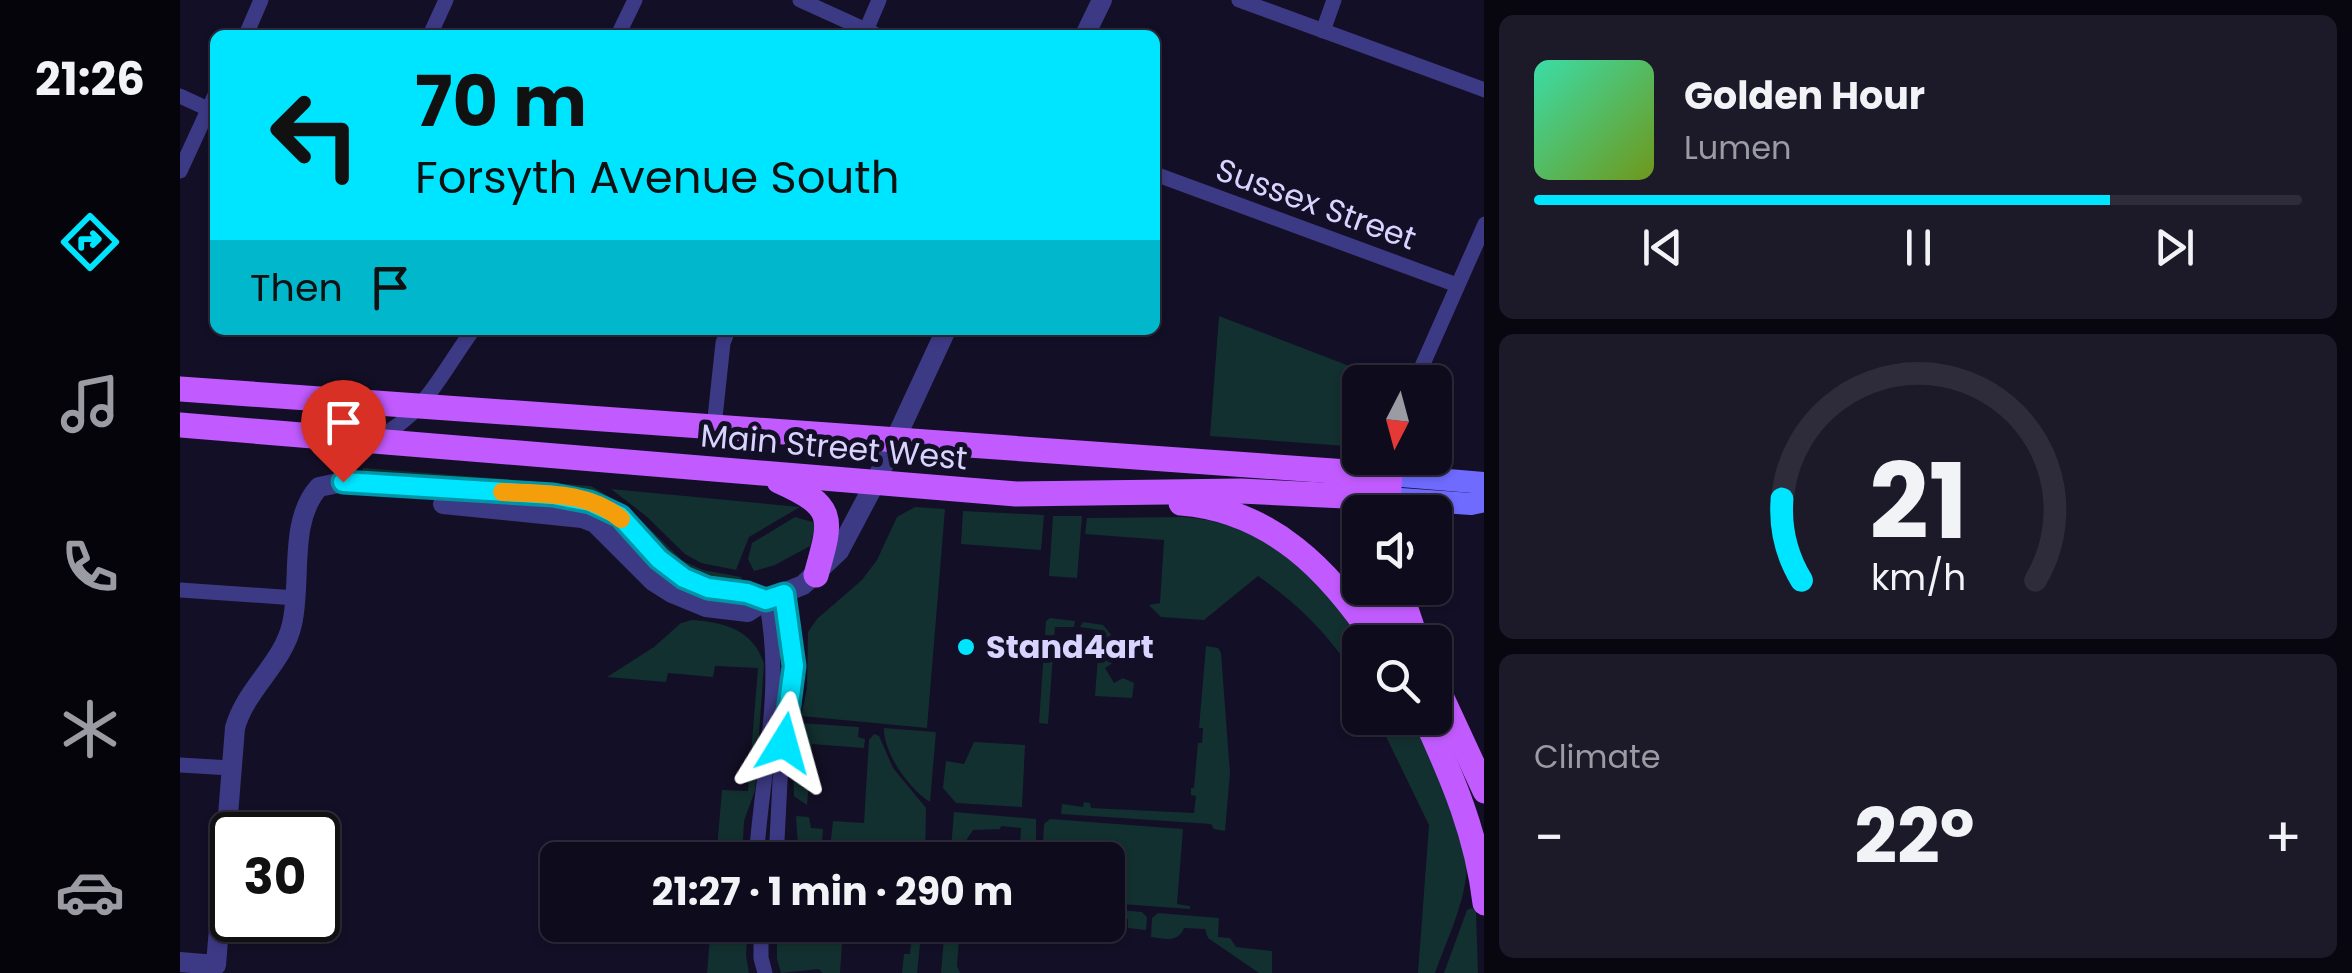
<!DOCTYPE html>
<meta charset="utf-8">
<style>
:root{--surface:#0e0b1c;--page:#1c1929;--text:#f1f3f6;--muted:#9b9ba3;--line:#2e2b3b;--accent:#00e5ff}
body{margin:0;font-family:Poppins,sans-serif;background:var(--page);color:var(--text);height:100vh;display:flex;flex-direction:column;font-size:38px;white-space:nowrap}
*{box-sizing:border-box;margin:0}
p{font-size:32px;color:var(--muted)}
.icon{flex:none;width:55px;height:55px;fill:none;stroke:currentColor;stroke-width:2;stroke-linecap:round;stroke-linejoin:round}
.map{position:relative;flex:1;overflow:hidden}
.drawer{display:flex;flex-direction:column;gap:15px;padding:15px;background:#08060f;width:868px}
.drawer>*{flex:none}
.hud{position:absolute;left:30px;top:30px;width:950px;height:305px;border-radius:15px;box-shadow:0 2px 8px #0004,0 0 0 2px var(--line);background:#00e5ff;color:#111;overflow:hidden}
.needle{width:65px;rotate:186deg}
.buttons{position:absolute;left:1162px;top:365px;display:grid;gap:20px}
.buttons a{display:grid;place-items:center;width:110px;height:110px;border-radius:15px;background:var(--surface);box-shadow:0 2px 8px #0004,0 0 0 2px var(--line);font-size:50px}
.speed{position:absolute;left:30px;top:812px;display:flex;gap:20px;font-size:50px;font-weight:700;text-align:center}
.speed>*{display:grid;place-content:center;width:130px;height:130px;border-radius:50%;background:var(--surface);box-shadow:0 2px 8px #0004,0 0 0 2px var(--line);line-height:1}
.speed .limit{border:5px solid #111;border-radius:15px;background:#fff;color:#111}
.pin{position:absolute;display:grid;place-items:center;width:85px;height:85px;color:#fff;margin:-102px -42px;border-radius:50% 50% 50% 0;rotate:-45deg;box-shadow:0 0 10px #0007}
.pin .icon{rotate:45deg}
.me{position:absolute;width:110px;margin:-55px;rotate:8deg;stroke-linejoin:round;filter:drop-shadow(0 0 8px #0008)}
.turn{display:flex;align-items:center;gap:35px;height:210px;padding:0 40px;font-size:45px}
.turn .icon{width:130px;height:130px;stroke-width:2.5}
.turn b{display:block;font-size:70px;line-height:85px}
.then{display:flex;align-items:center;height:95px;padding:0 40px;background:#0003;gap:20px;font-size:38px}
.big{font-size:75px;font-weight:700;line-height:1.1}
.drawer .tile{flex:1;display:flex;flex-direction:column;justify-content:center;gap:15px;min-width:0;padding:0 35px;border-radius:15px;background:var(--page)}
.drawer .dial{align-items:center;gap:0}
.dial svg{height:260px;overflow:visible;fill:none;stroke:var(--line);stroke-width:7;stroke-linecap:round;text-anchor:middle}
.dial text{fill:var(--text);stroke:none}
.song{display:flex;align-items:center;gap:30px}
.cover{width:120px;height:120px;border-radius:15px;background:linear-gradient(135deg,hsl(160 70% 55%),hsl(80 70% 35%))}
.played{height:10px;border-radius:5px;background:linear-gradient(90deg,var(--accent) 75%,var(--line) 75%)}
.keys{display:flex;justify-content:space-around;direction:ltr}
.heat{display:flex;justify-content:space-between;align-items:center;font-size:55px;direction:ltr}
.trip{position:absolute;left:360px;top:842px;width:585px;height:100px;border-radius:15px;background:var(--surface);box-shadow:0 2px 8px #0004,0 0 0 2px var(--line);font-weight:700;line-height:100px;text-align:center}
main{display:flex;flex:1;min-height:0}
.menu{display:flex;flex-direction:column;width:180px;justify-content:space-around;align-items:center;background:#06040b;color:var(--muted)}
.menu .icon{width:70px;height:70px}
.menu .selected{color:var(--accent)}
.menu b{font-size:45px;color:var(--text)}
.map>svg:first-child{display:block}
.green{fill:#12302f}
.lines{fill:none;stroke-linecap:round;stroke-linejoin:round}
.minor{stroke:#3d3a85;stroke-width:15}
.tertiary{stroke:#3d3a85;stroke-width:20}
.secondary{stroke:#6f6bff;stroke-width:22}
.primary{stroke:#c25bff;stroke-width:25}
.route-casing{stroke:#0095a6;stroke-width:25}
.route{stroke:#00e5ff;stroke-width:18}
.slow{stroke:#f59e0b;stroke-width:18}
.poi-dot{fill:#00e5ff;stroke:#130f26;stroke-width:4}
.labels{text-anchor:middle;stroke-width:10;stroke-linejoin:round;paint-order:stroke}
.street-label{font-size:32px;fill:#d9d4ff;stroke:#130f26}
.poi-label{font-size:32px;font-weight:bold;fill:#d9d4ff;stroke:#130f26;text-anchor:start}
</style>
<main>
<nav class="menu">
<b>21:26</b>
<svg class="icon selected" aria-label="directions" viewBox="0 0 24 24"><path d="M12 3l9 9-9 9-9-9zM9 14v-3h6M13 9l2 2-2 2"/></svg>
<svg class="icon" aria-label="music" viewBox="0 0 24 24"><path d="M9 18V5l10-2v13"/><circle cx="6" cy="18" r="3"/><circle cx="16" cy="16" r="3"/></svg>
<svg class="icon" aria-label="phone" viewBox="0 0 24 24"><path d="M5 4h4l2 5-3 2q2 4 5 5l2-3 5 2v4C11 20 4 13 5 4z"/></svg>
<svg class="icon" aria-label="climate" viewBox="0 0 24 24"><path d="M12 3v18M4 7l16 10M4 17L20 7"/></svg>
<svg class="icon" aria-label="car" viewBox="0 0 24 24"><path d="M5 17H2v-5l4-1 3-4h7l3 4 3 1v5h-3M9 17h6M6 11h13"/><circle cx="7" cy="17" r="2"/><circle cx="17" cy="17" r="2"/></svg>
</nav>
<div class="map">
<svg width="1305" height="973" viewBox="0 0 1305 973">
<rect width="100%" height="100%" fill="#130f26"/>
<g class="green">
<polygon points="1039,316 1211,382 1180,382 1180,447 1030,436"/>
<polygon points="183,468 411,486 446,506 503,561 523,570 561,577 563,584 531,579 503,567 456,522 182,479"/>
<polygon points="431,489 620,507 569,537 556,570 521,563 505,554 466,516"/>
<polygon points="735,507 765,509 747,728 621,716 627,689 628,632 637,619 682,580 697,560 717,517"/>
<polygon points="783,511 864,515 861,550 781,544"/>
<polygon points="873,516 902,516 897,578 869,576"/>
<polygon points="615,517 636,523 630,546 595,565 574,571 568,559 572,543"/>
<path d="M 1004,517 C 1094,524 1134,582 1190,642 L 1180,642 L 1180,683 C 1152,638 1121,606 1078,576 L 1024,620 L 981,617 L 969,605 L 980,603 L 984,540 L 905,534 L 907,518 Z"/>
<polygon points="870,618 895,621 894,627 875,627 868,724 859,723 866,621"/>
<path d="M 512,620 C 544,622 574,630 584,664 L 575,790 L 564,821 L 562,860 L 536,860 L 542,790 L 568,791 L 578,668 L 535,666 L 533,677 L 488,673 L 486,682 L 427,677 L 474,647 L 501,623 Z"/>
<polygon points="903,622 923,625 933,637 927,649 934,662 925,668 934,683 943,678 954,683 952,698 915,696 920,630 900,627"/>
<polygon points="1026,646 1038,648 1041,653 1050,773 1045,831 1034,829 1031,824 881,814 882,804 903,807 904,802 910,803 911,808 1014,813 1016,796 1011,795 1011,788 1014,788 1018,743 1022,743 1023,728 1019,728"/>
<path d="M 1197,718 L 1235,718 L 1255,760 L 1287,858 C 1288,898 1268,936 1255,973 L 1238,973 L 1249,825 Z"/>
<polygon points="619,723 679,727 678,737 685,739 684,748 632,744 627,805 614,796 613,766"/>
<path d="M 704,728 L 756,732 L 750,802 C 729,789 703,752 704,728 Z"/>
<polygon points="694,734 699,736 713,768 746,808 745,860 721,860 717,847 660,842 658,849 650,849 653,821 684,823 689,740"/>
<polygon points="794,742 845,745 842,807 776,803 763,788 766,761 784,764"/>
<polygon points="774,812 856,819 856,860 839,860 841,828 821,826 820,829 793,830 787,839 785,860 770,860"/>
<polygon points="616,816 629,817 631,828 643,829 641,853 633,853 632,860 615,860 618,847"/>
<polygon points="870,819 1003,829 997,904 1010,906 1010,909 928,903 928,860 862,860 864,824"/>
<polygon points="1292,908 1296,912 1298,973 1264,973 1287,910"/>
<polygon points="928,909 962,912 967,917 966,930 948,928 948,919 928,918"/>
<path d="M 978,913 L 1039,918 L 1038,937 L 1050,938 L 1056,947 L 1092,951 L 1092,973 L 1079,973 L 1028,938 L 1025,929 L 1004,928 C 998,943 985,939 971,937 L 972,918 Z"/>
<polygon points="531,925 568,925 566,956 569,973 527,973"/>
<polygon points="597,925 612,925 611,940 662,944 660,973 642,973 639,969 601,973 597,959"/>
<polygon points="726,925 742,925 737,973 722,973 724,954 730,954 732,934 726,933"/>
<polygon points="765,925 780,925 777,966 780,973 761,973"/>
</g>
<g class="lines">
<g class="minor">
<polyline points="620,0 697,35"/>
<polyline points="1059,0 1305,90"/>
<polyline points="1143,31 1154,0"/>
<polyline points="66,35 81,0"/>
<polyline points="250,35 266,0"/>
<polyline points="438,35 455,0"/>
<polyline points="684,35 699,0"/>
<polyline points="0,96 28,109"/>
<polyline points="0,171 35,95"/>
<polyline points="975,174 1277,285"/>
<polyline points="1235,382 1305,224"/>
<polyline points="534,427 543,343 548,330"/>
<path d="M 198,437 C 245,415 263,370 293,330"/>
<polyline points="0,590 116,598"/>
<polyline points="0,765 51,768"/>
<path d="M 576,860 C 582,772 604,688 586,600"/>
<polyline points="596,860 600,781 613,666 604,594"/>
<polyline points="581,925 581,958 585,973"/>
</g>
<g class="tertiary">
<polyline points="905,35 922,0"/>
<polyline points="263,504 402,518 415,523 473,581 492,593 526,607 568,612 586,600 623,585 659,551 695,483 766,330"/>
<path d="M 0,962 L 36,965 L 55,728 C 66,688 103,664 112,624 C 122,581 108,521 139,487 L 163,482 L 373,495 L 410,501 L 440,516 L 488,567 L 504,578 L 528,587 L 567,593 L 586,600"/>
</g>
<g class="secondary">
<polyline points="1210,475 1305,483"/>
<polyline points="1207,498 1291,504 1305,501"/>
</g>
<g class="primary">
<polyline points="0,389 1210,475 1207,512"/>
<polyline points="0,425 836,494 1061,491 1207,498"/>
<path d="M 599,481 C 657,507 652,518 636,575"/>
<path d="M 1001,503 C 1091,510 1150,571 1197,642"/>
<polyline points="1193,588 1212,642"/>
<polyline points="1219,588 1237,642"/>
<polyline points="1255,683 1305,791"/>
<path d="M 1245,718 C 1273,779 1297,835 1305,903"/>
</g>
</g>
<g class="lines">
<defs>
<polyline id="route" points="163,482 373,495 410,502 440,516 479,559 504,578 528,588 567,593 586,600 604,594 614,666 604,743"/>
</defs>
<use href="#route" class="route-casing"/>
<use href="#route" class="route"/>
<path class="slow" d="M 322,492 C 362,494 409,491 441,519"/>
</g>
<circle class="poi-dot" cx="786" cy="647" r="10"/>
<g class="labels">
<g class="street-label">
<text transform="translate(1136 204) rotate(20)" y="11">Sussex Street</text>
<text transform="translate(654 447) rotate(5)" y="11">Main Street West</text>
</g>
<g class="poi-label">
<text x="806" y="658">Stand4art</text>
</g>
</g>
</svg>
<div class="buttons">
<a><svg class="needle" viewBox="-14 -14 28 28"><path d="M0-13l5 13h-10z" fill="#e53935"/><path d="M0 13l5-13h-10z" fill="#9b9ba3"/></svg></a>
<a><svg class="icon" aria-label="sound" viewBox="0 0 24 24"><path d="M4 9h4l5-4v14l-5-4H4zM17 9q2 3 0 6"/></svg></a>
<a><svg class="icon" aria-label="search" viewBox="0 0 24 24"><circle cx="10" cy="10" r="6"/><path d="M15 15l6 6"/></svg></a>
</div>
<div class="speed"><div class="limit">30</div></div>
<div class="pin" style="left:163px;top:482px;background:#d93025"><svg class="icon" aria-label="arrive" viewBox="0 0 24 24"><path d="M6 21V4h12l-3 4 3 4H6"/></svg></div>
<svg class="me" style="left:604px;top:743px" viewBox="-20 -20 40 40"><path d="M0-17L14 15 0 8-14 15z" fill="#00e5ff" stroke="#fff" stroke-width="4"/></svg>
<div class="trip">21:27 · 1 min · 290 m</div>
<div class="hud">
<div class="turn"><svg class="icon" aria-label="left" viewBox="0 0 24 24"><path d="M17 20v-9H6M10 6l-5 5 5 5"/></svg><div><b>70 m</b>Forsyth Avenue South</div></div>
<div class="then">Then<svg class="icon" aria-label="arrive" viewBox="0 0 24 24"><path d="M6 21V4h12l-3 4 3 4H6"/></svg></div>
</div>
</div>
<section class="drawer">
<div class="tile">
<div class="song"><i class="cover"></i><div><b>Golden Hour</b><p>Lumen</p></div></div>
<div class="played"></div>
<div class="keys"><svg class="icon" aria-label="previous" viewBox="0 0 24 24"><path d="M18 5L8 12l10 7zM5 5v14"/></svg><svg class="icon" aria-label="pause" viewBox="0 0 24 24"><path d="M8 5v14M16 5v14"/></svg><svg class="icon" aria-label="next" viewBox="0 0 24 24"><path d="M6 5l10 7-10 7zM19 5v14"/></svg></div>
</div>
<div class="tile dial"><svg viewBox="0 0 100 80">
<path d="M14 69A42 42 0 1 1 86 69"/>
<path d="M14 69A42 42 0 0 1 8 44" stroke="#00e5ff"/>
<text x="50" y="56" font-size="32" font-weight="700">21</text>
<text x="50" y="72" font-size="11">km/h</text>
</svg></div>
<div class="tile"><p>Climate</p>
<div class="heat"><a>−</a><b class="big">22°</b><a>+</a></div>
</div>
</section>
</main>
